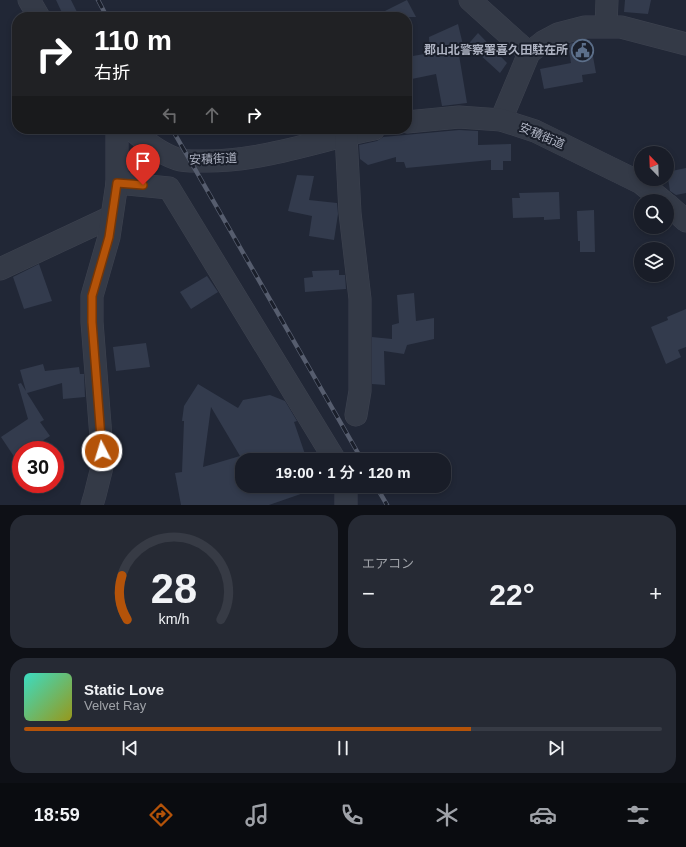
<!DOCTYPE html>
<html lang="ja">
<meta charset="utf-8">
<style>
:root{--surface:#191d28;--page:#262a34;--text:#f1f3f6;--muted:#9fa2a8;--line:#373b45;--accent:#b45309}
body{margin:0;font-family:Helvetica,"Noto Sans JP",sans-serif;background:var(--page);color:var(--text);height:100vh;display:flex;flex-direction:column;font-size:15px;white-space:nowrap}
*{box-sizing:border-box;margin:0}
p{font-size:13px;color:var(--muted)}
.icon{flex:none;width:22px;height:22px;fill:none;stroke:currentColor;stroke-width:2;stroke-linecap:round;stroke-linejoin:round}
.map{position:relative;height:505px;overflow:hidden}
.panel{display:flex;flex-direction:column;gap:10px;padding:10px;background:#0e1016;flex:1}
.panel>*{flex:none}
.guide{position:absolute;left:12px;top:12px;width:400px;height:122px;border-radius:16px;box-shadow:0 2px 6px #0003,0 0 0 1px var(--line);background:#202124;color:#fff;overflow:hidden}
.needle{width:26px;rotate:337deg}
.fabs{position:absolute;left:634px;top:146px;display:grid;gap:8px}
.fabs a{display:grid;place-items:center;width:40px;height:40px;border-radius:50%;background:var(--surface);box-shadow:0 2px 6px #0003,0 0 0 1px var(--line);font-size:20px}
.speed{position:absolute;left:12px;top:441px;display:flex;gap:8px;font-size:20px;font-weight:700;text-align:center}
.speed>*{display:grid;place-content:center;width:52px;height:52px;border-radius:50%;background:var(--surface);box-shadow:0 2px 6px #0003,0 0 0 1px var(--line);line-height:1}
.speed .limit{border:6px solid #d22;background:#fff;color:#111}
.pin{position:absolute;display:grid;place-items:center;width:34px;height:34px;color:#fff;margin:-41px -17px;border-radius:50% 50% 50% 0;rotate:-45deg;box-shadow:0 0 4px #0007}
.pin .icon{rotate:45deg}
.me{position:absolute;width:44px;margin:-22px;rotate:355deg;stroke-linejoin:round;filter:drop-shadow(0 0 3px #0008)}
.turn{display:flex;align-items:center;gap:14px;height:84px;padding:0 16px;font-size:18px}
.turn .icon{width:52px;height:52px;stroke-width:2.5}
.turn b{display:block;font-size:28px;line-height:34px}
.lanes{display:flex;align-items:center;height:38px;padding:0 16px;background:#0003;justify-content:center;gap:20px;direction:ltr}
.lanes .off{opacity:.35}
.big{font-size:30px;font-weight:600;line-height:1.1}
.panel .widget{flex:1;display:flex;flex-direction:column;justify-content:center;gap:6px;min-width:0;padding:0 14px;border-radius:16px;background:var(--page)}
.panel .dial{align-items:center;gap:0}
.dial svg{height:104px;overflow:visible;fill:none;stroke:var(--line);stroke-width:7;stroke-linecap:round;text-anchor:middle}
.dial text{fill:var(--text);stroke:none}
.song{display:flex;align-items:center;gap:12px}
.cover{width:48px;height:48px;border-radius:6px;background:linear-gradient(135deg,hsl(170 70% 55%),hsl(60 70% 35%))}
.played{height:4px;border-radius:2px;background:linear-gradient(90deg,var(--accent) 70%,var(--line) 70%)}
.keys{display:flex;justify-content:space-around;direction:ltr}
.heat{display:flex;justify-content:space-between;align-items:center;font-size:22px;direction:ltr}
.panel .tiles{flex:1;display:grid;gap:10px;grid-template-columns:1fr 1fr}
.widget:last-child{grid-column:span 2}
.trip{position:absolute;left:235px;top:453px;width:216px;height:40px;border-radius:16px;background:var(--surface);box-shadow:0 2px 6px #0003,0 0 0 1px var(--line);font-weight:600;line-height:40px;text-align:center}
.dock{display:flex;height:64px;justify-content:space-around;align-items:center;background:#0a0c10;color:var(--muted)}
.dock .icon{width:28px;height:28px}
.dock .selected{color:var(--accent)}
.dock b{font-size:18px;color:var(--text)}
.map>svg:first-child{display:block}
.building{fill:#333b4d;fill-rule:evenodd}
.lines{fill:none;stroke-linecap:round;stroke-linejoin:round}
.minor-casing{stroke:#3e4350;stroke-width:23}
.minor{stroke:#343a47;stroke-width:22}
.rail-casing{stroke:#565d6e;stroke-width:4.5}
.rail{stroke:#1a1f2b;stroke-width:3;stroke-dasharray:9;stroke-linecap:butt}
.route-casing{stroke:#753606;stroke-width:10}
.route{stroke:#b45309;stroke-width:7}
.labels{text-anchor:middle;stroke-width:4;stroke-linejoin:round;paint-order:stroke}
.poi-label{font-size:12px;font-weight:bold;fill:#afb4c3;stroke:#1a1f2b;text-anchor:end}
.street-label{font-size:12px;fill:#afb4c3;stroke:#1a1f2b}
</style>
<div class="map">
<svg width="686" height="505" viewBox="0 0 686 505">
<rect width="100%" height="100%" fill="#212736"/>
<g class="building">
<polygon points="56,0 71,0 77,12 67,17 64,17"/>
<polygon points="407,0 416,17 373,17"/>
<polygon points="625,0 651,0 648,14 624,12"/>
<polygon points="458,24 464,49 478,33 507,63 500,73 477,52 459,55 467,103 442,106 436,74 407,80 407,57 430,53 429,37"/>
<polygon points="587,40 590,40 596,73 582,75 583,82 544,89 540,69 571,63 568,44"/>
<polygon points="459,130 478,131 478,145 511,144 511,161 503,161 503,170 491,170 491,160 406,168 404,162 396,162 396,157 368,165 360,159 359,145 377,141 383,137"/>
<polygon points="686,168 686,193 676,195 670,191 667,172"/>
<polygon points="297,175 314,176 309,200 337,203 338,214 334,240 309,236 312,216 288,211"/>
<polygon points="559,192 560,219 544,220 544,217 513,218 512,198 520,198 519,193"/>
<polygon points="594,210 595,252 580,252 580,241 578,241 577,211"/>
<polygon points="39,264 52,301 24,309 13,277"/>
<polygon points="339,270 339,275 345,275 346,289 305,292 304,278 313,277 312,271"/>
<polygon points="207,276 218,292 191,309 180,292"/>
<polygon points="414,293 416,321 434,318 434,339 407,345 404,354 384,351 385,385 372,384 372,337 392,339 392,325 399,323 397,295"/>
<polygon points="686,309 686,347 678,350 681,357 666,364 651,327 668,320 667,317"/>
<polygon points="146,343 150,367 116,371 113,347"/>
<polygon points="43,364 45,371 79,367 80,374 84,374 85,397 63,399 62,383 27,393 44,420 40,422 50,436 28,450 21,450 21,455 15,458 1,437 28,419 18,384 21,383 26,391 20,370"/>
<path d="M 198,384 L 238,408 L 243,400 L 270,395 L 285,401 L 297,421 L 294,422 L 307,460 L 242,460 L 242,486 L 318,486 L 318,488 L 269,505 L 181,505 L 175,473 L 182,472 L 184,421 L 182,421 L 184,406 ZM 211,407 L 240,456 L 203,467 Z"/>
</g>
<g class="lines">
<defs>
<g id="minor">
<polyline points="29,0 39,17"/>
<polyline points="470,0 529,53"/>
<polyline points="606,26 607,0"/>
<polyline points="501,120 529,53 543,42 558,34 585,27 621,27 686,44"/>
<polyline points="407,122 459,117 501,120 535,131 641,183 663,201"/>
<path d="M 131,129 C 145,141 159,153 177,159 C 186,162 197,161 207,161 C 264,161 319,140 374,129"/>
<polyline points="346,135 350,213 360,299 360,391 356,415"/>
<polyline points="117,183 169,188 335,460"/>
<polyline points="667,204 686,221"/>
<polyline points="0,269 111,217"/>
<polyline points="346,486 346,505"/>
<polyline points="92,505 95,495 103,463 92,322 92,296 109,237 117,183 117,129"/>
</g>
</defs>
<use href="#minor" class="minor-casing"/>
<use href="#minor" class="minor"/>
<defs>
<g id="rail">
<polyline points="98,0 107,17"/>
<polyline points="172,129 362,460"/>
<polyline points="376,486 387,505"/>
</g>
</defs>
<use href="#rail" class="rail-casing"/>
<use href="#rail" class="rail"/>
</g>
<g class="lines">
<defs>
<polyline id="route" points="102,451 92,322 92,296 109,237 117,183 143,185"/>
</defs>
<use href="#route" class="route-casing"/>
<use href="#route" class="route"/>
</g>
<defs>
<symbol id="civic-ring" viewBox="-11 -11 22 22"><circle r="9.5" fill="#1a1f2b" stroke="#5c6f8a" stroke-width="1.5"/><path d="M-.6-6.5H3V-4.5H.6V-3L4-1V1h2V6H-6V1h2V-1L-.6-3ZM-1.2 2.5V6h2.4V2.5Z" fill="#5c6f8a"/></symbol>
</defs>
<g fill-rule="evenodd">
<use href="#civic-ring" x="570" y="38" width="25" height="25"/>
</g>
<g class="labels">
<g class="poi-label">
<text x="568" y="54">郡山北警察署喜久田駐在所</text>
</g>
<g class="street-label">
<text transform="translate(542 136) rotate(23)" y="4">安積街道</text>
<text transform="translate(213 159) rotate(-2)" y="4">安積街道</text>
</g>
</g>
</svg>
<div class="fabs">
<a><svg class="needle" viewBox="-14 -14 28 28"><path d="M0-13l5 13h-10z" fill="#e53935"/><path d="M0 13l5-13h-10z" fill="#9fa2a8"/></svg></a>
<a><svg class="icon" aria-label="search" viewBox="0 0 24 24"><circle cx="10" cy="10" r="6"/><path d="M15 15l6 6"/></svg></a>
<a><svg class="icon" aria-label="layers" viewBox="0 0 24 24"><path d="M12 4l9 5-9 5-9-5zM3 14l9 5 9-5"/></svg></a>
</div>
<div class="speed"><div class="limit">30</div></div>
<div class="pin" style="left:143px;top:185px;background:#d93025"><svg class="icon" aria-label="arrive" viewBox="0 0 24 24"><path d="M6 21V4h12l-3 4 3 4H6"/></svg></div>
<svg class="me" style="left:102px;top:451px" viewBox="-20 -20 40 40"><circle r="17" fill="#b45309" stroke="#fff" stroke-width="3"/><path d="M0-11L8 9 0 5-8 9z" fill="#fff"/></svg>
<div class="trip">19:00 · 1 分 · 120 m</div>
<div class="guide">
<div class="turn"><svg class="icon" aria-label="right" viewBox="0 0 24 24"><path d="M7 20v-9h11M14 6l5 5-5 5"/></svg><div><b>110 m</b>右折</div></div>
<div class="lanes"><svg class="icon off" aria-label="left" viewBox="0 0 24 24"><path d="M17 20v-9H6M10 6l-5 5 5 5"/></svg><svg class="icon off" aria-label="ahead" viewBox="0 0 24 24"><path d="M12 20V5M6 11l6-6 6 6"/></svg><svg class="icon" aria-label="right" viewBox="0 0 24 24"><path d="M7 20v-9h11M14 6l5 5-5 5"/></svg></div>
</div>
</div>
<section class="panel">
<div class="tiles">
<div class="widget dial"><svg viewBox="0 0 100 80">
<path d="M14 69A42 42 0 1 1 86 69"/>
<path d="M14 69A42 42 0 0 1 10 35" stroke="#b45309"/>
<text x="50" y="56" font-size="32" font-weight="700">28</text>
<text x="50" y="72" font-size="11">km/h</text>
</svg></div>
<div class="widget"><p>エアコン</p>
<div class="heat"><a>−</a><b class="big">22°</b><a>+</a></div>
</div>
<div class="widget">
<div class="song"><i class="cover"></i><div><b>Static Love</b><p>Velvet Ray</p></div></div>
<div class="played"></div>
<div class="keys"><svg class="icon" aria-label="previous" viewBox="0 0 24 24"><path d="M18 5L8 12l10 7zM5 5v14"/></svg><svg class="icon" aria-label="pause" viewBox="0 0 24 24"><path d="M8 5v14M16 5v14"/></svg><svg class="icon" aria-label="next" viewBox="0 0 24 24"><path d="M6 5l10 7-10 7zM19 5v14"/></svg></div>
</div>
</div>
</section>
<nav class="dock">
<b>18:59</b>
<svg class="icon selected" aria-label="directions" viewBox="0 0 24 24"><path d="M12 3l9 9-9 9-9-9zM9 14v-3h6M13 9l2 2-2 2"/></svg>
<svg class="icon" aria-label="music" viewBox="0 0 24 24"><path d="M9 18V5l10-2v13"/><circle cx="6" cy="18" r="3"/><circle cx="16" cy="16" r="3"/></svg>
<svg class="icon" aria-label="phone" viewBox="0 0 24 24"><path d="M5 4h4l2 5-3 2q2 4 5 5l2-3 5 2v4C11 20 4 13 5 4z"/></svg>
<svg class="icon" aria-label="climate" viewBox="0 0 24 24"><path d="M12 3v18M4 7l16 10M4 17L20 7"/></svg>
<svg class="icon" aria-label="car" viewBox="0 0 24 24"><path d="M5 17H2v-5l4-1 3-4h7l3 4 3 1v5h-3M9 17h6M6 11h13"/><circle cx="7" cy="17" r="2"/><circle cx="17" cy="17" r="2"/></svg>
<svg class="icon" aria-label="filters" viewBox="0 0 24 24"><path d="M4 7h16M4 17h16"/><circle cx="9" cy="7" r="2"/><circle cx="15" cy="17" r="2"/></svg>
</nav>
